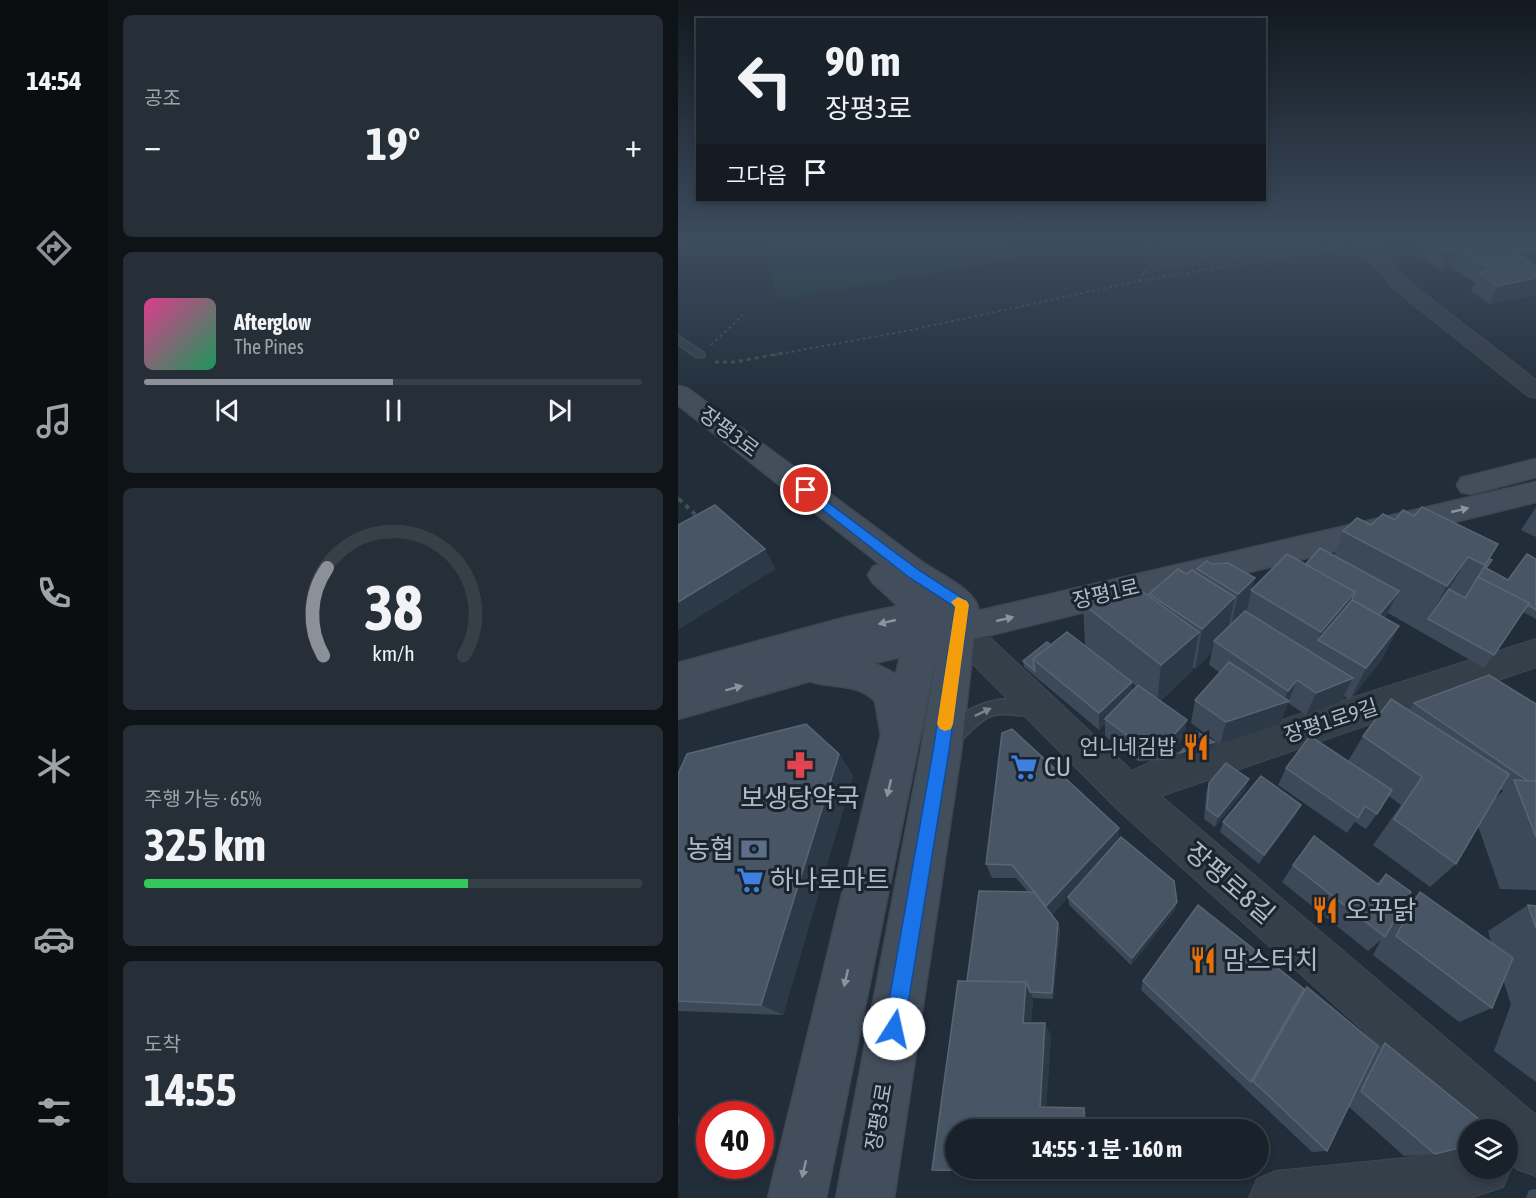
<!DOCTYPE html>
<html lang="ko">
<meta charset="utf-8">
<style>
:root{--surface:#19222b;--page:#262f37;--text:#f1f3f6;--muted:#9fa4a9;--line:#373f47;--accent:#8c9099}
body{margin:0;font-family:"Asap Condensed","Noto Sans KR",sans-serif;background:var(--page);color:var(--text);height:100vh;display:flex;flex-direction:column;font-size:22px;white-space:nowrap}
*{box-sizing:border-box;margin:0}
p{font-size:20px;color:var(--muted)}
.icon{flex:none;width:33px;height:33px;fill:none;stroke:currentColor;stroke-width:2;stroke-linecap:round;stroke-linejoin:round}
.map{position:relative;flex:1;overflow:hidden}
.details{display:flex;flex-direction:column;gap:15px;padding:15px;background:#0e1318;width:570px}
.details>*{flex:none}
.banner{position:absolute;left:18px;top:18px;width:570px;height:183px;border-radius:0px;box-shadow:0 3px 9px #0003,0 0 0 2px var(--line);background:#19222b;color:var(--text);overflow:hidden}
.buttons{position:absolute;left:780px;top:1119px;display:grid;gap:12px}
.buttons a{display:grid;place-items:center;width:60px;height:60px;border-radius:50%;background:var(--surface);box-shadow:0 3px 9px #0003,0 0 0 2px var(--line);font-size:30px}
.speed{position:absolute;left:18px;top:1101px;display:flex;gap:12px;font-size:30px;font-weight:700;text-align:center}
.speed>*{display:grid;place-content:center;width:78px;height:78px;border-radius:50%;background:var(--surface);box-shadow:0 3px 9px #0003,0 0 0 2px var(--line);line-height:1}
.speed .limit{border:9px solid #d22;background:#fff;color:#111}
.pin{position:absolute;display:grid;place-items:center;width:51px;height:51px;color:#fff;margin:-26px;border:3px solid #fff;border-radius:50%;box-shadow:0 2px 6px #0007}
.me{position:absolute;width:66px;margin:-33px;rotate:10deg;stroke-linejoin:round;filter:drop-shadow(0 0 4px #0008)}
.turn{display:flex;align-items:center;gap:21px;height:126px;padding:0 30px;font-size:27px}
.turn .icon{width:78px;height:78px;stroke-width:2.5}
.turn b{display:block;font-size:42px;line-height:51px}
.then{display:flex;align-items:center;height:57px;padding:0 30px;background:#0003;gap:12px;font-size:22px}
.big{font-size:45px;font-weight:700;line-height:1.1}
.details .widget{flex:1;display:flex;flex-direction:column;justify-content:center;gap:9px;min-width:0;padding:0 21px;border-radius:9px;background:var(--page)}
.details .dial{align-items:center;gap:0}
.dial svg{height:156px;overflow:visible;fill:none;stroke:var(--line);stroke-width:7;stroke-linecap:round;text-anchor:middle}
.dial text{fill:var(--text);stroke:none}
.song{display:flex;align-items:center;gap:18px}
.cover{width:72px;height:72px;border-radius:9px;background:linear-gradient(135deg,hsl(330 70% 55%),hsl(150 70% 35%))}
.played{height:6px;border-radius:3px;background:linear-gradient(90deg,var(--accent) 50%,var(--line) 50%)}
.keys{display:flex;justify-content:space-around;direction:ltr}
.heat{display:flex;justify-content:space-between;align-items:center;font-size:33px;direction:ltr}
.charge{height:9px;border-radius:4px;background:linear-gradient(90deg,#34c759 65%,var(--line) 0)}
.trip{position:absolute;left:267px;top:1119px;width:324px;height:60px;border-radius:30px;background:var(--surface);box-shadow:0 3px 9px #0003,0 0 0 2px var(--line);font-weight:700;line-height:60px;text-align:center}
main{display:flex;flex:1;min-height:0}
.tab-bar{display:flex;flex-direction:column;width:108px;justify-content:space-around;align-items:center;background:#0a0e11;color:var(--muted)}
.tab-bar .icon{width:42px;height:42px}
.tab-bar .current{color:var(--accent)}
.tab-bar b{font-size:27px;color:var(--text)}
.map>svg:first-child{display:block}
.green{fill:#23393a}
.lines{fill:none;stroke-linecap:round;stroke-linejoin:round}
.lane-casing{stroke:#3e4853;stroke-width:3}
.street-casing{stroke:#3e4853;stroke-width:2}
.secondary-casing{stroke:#3e4853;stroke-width:3}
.path-far2{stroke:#3c5252;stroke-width:2;stroke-dasharray:3 3;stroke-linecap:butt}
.path-far1{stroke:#3c5252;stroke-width:3;stroke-dasharray:4 4;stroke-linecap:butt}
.path{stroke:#3c5252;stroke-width:4;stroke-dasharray:4.5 4.5;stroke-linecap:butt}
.lane{fill:#353f49;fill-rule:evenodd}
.street{fill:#353f49;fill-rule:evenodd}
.secondary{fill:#434e5c;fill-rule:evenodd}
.wall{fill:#3c4958;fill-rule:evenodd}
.shaded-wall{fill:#2c3947}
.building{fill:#485564;stroke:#586573;stroke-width:1.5}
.oneway{fill:#8a94a1}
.oneway2{fill:#79828e}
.route{fill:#1a73e8;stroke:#114b97;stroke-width:1.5}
.slow{fill:#f59e0b}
.labels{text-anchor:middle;stroke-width:6;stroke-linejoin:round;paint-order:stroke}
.street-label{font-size:21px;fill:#b0b9c6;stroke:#1a242e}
.poi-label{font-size:21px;fill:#b0b9c6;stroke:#1a242e;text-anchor:end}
.near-poi-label{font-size:26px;fill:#b0b9c6;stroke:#1a242e;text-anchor:start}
.near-street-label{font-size:26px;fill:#b0b9c6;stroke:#1a242e}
</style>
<main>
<nav class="tab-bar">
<b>14:54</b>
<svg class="icon current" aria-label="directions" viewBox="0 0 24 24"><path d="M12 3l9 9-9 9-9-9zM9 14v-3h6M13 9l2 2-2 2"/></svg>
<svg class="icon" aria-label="music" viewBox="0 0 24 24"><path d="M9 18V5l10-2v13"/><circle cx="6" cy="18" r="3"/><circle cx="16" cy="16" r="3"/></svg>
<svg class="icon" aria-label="phone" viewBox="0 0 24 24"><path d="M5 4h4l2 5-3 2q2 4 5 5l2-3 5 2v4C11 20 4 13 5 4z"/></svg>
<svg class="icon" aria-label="climate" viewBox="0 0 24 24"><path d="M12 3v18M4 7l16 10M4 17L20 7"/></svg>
<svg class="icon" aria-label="car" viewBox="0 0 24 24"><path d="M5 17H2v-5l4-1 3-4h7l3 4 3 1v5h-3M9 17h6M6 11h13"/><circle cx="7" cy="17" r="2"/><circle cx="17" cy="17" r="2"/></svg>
<svg class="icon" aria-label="filters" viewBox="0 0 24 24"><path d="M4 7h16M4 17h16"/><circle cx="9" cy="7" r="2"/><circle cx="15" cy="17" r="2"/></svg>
</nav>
<section class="details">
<div class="widget"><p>공조</p>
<div class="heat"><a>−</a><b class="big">19°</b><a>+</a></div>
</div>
<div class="widget">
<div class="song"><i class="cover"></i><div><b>Afterglow</b><p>The Pines</p></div></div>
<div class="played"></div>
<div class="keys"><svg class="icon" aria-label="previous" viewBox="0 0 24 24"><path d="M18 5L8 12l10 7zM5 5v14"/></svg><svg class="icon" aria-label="pause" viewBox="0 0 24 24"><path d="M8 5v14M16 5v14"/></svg><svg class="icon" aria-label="next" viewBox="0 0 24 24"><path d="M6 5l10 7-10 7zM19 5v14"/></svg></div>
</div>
<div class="widget dial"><svg viewBox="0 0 100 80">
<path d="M14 69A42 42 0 1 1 86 69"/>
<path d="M14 69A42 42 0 0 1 16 24" stroke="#8c9099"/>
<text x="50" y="56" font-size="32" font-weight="700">38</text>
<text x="50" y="72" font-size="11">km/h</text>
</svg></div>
<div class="widget"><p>주행 가능 · 65%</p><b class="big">325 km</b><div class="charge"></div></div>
<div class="widget"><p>도착</p><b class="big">14:55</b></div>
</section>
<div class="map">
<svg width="858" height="1198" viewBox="0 0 858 1198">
<rect width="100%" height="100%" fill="#212d39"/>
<g class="green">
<polygon points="86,238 324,238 337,258 99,301"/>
<path d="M 478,238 L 485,238 L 512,265 L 474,272 C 482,263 483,249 478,238 Z"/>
<path d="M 500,238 L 515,238 L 540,259 L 517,238 L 643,238 L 616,245 L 649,238 L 674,238 L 674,240 L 541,265 C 523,264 513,250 500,238 Z"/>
</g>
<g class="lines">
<defs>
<g id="lane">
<polygon points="0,238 11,238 0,244"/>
<polygon points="0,336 26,353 26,357 18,357 0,344"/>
<path d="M 329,699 L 359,704 L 362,709 L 359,714 C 345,719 328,710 313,716 C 296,722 288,741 272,747 L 266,745 L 263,739 C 275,714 303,701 329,699 Z"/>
</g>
<g id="street">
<polygon points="673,238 691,238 730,281 858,380 858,398 850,396 716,289"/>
<polygon points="261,606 293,620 454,771 475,761 858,639 858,667 483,796 858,1115 858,1176 839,1169 830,1160 830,1130 796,1130 438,808 269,638 250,628 245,619 250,610"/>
<polygon points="790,1145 790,1168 830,1168 830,1160 833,1168 825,1187 792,1198 571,1198 579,1179 598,1171 737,1157"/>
</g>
<g id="secondary">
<path d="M 0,386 L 9,388 C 87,446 166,504 244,562 C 259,573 302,592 300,611 L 858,482 L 858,502 L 296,639 L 283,751 L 216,1198 L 158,1198 L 243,751 L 260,648 L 148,1198 L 90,1198 L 203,735 L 197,701 C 178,682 155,689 132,681 L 0,719 L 0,663 L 169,617 L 220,606 L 195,583 L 190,575 L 195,567 L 202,564 L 0,405 ZM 222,657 L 218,674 L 196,663 Z"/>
<polygon points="858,459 858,477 793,494 783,492 779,485 783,478"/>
</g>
</defs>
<use href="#lane" class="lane-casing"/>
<use href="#street" class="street-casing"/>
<use href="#secondary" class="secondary-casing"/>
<g class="path-far2">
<polyline points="495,238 527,270"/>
<polyline points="461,281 664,247"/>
<polyline points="33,345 65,315"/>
<polyline points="96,355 233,330 460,281 473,264 473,238"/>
</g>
<g class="path-far1">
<polyline points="37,362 57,362 105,353"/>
<polyline points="0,498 2,500"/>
</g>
<polyline class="path" points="1,499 21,518"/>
<use href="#lane" class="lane"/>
<use href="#street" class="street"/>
<use href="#secondary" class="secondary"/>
</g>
<g class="wall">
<polygon points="730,238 858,238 858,295 812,304 793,291 797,283 774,268 763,270 744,258 747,249"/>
<polygon points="858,507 858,537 843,530"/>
<path d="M 717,520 L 811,558 L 808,569 L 830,580 L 858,559 L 858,619 L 845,612 L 806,668 L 710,613 L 707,618 L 721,626 L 704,659 L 672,700 L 666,696 L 663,701 L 628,715 L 610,703 L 602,724 L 542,744 L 513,723 L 517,700 L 542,673 L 531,665 L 534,652 L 517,669 L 515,667 L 514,671 L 482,701 L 509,720 L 506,737 L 487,760 L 460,761 L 427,736 L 427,724 L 421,730 L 346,667 L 345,661 L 373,645 L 407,645 L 405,604 L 431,603 L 449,595 L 471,596 L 471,594 L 508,574 L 518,573 L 519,569 L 574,590 L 627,565 L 656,556 L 665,531 ZM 454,683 L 459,687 L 454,691 Z"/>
<path d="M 736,703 L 858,704 L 858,890 L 822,889 L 800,826 L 778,864 L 752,887 L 695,845 L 723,805 L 711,796 L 699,814 L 688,829 L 677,822 L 669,833 L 600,785 L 608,768 L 670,761 L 685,736 L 731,710 ZM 822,789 L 825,791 L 815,800 Z"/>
<polygon points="334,729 441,828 441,840 443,837 496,881 499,902 497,910 453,965 391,905 390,897 374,915 380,923 382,931 375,999 355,998 353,1023 367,1023 373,1036 368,1108 406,1108 408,1114 408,1130 278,1130 278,1168 407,1168 407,1172 254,1170 280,981 289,981 301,891 350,892 338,878 314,878 308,864 324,733"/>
<polygon points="161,754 175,776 105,1015 0,1011 0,774"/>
<polygon points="531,783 567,790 537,827 526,819 528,794"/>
<polygon points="623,805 617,816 581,864 542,832 545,822"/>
<polygon points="615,865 699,883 708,874 724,908 742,892 813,942 810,931 850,905 858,906 858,1082 816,1051 833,1004 825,980 814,1008 781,1022 695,955 703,940 690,951 604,882"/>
<polygon points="465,981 626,989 629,987 700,1046 707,1043 757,1154 726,1156 671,1107 649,1151 634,1152 463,990"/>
<polygon points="858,1189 858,1198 848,1198 851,1190"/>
</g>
<g class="shaded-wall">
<polygon points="858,249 858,265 837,253"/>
<polygon points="781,250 774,268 763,270 769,252"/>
<polygon points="858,278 858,295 812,304 820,286"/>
<polygon points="87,549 98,569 0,630 0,602"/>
<polygon points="790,557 763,603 750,619 769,586"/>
<polygon points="577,578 566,620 551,635 560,594"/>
<polygon points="721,591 708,616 687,642 699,618"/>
<polygon points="677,592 660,633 640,640 643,632"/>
<polygon points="557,597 548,638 536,641 534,652 517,669 524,629"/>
<polygon points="721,626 704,659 672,700 688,668"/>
<polygon points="521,632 514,671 479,703 483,665"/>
<polygon points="675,678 663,701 628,715 638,693"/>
<polygon points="619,680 602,724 542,744 548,722 605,703 610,691"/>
<polygon points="454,682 453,700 427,719 427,724 421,730 421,713"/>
<polygon points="509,720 506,737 487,760 489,743"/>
<polygon points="536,742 535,748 501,759 502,753"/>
<polygon points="161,754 175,776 105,1015 83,1005"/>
<polygon points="571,779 567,790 537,827 540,817"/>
<polygon points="623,805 617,816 581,864 586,855"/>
<polygon points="441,828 441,842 371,918 368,906"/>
<polygon points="499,902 497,910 453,965 454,958"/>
<polygon points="380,923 382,931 375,999 374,993"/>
<polygon points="348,982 355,998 352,1035 345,1023"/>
<polygon points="367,1023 373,1036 368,1113 362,1107"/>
<polygon points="406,1108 408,1114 408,1130 406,1130"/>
<polygon points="0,1115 3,1122 0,1124"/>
</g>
<g class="building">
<polygon points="758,238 858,238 858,249 837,253 858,265 858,278 820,286 801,273 814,270 781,250 769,252 750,240"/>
<polygon points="37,505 87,549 0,602 0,525"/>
<polygon points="744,507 820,544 807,565 790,557 769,586 665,531 679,518 693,525 705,514 717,520 725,510 736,516"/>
<polygon points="642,548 721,591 701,615 674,600 677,592 627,565"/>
<polygon points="609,554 677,592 643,632 573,590"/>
<polygon points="849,554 858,559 858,610 850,605 851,603 800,577 811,559 814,560 808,568 830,580"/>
<polygon points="529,561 533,564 550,563 577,578 560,594 519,569"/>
<polygon points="500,569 508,574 514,570 557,597 524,629 471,594"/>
<polygon points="800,577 851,603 816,655 750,619 771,589 787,598"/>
<polygon points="458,587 521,632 483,665 405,604 419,593 431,603 445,592 449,595"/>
<polygon points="674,600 721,626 688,668 640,640"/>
<polygon points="567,611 675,678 638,693 619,680 610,691 536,641"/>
<polygon points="389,632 454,682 421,713 355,659"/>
<polygon points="369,642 373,645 355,659 357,671 345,661"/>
<polygon points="551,662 611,701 548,722 517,700"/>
<polygon points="811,675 858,704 858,781 850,781 736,703"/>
<polygon points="460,685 509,720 489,743 461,744 427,719"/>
<polygon points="713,699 831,774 778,864 716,819 744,777 685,736"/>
<polygon points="128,724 161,754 83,1005 0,1001 0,774 9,754"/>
<polygon points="334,729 441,828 368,906 334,865 308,864 324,733"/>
<polygon points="519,732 536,742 502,753"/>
<polygon points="632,736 714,790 699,814 687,806 680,818 608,768"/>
<polygon points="548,763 571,779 540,817 529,809 531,783"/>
<polygon points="583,776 623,805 586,855 545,822"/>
<polygon points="836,780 858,781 858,837"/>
<polygon points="636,836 701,885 708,874 733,892 707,937 615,865"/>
<polygon points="443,837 496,881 499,902 454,958 390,897"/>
<polygon points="301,891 356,892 380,923 374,993 352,992 348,982 289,981"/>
<polygon points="742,892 835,958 814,1008 718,936"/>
<polygon points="520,905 626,989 573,1082 465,981"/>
<polygon points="850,905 858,906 858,928"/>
<polygon points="280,981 348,982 345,1023 367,1023 362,1107 406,1108 406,1130 278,1130 278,1168 405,1168 405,1173 254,1170"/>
<polygon points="629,987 700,1046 649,1151 575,1081"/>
<polygon points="707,1043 807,1124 805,1130 790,1130 790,1146 757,1154 683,1091"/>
</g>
<defs><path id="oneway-solid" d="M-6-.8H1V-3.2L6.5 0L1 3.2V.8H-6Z" transform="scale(1.5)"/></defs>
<g class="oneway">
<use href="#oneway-solid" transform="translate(782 510) rotate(-13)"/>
<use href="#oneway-solid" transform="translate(327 619) rotate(-13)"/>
<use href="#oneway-solid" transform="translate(209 622) rotate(167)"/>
<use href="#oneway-solid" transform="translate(56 688) rotate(-15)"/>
<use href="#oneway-solid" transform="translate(211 788) rotate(103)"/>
<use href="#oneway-solid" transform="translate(168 978) rotate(103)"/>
<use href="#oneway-solid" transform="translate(126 1169) rotate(103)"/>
</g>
<use class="oneway2" href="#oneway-solid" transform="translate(305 712) rotate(-25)"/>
<linearGradient id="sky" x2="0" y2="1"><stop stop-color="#12191f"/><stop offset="0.59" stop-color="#3d4c5f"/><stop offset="1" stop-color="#3d4c5f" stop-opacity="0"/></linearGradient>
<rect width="858" height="406" fill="url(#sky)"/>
<polygon class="route" points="128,486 242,571 289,601 291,605 271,751 226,1029 223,1037 216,1040 209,1037 206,1029 255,751 277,607 232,578 123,493 122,490"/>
<polygon class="slow" points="280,597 289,601 291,605 275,724 273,729 267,731 262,729 259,724 277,607 273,602"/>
<defs>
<symbol id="restaurant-bare" viewBox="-9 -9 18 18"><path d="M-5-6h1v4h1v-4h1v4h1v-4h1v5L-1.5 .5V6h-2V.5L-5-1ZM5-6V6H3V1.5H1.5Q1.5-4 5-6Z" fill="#e8710a" stroke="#1a242e" stroke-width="2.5" paint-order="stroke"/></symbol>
<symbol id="pharmacy-bare" viewBox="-9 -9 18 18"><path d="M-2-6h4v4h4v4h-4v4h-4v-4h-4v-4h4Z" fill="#e0444e" stroke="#1a242e" stroke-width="2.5" paint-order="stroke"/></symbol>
<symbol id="supermarket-bare" viewBox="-9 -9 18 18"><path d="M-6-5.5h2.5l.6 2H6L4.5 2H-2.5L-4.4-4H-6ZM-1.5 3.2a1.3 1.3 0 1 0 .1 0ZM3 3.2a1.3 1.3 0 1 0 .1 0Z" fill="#3f7fe0" stroke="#1a242e" stroke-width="2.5" paint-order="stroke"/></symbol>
<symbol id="bank-bare" viewBox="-9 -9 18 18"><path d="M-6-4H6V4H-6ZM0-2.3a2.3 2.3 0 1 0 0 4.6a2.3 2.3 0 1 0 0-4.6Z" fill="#5c6f8a" stroke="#1a242e" stroke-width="2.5" paint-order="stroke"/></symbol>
</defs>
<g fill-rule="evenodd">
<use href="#restaurant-bare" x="499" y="728" width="38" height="38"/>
<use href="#pharmacy-bare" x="103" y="746" width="38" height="38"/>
<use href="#supermarket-bare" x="327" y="748" width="38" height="38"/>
<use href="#bank-bare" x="57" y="830" width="38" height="38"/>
<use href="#supermarket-bare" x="53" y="861" width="38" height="38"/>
<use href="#restaurant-bare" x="628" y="891" width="38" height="38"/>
<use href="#restaurant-bare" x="506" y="941" width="38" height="38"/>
</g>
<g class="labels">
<g class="street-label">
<text transform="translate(51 432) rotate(37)" y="7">장평3로</text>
<text transform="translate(428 594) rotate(-13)" y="7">장평1로</text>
<text transform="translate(653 721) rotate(-18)" y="7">장평1로9길</text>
<text transform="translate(201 1117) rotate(-80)" y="7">장평3로</text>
</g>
<g class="poi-label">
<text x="498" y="754">언니네김밥</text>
</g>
<g class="near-poi-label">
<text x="366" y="776">CU</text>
<text x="122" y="807" text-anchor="middle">보생당약국</text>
<text x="56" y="858" text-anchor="end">농협</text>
<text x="92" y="889">하나로마트</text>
<text x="667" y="919">오꾸닭</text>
<text x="545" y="969">맘스터치</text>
</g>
<g class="near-street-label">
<text transform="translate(552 883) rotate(41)" y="9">장평로8길</text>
</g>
</g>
</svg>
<div class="buttons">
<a><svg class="icon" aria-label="layers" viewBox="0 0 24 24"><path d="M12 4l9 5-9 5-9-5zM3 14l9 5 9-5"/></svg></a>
</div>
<div class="speed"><div class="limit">40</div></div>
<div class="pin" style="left:128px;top:490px;background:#d93025"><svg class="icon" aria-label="arrive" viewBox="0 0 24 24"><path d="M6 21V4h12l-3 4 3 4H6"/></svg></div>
<svg class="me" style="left:216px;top:1029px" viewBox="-20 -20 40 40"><circle r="19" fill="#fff"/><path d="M0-13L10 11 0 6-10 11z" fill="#1a73e8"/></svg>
<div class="trip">14:55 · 1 분 · 160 m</div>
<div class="banner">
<div class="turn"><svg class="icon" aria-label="left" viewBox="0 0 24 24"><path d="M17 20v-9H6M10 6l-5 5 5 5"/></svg><div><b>90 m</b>장평3로</div></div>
<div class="then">그다음<svg class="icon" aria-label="arrive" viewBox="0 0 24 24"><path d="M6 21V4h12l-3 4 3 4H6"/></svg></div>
</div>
</div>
</main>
